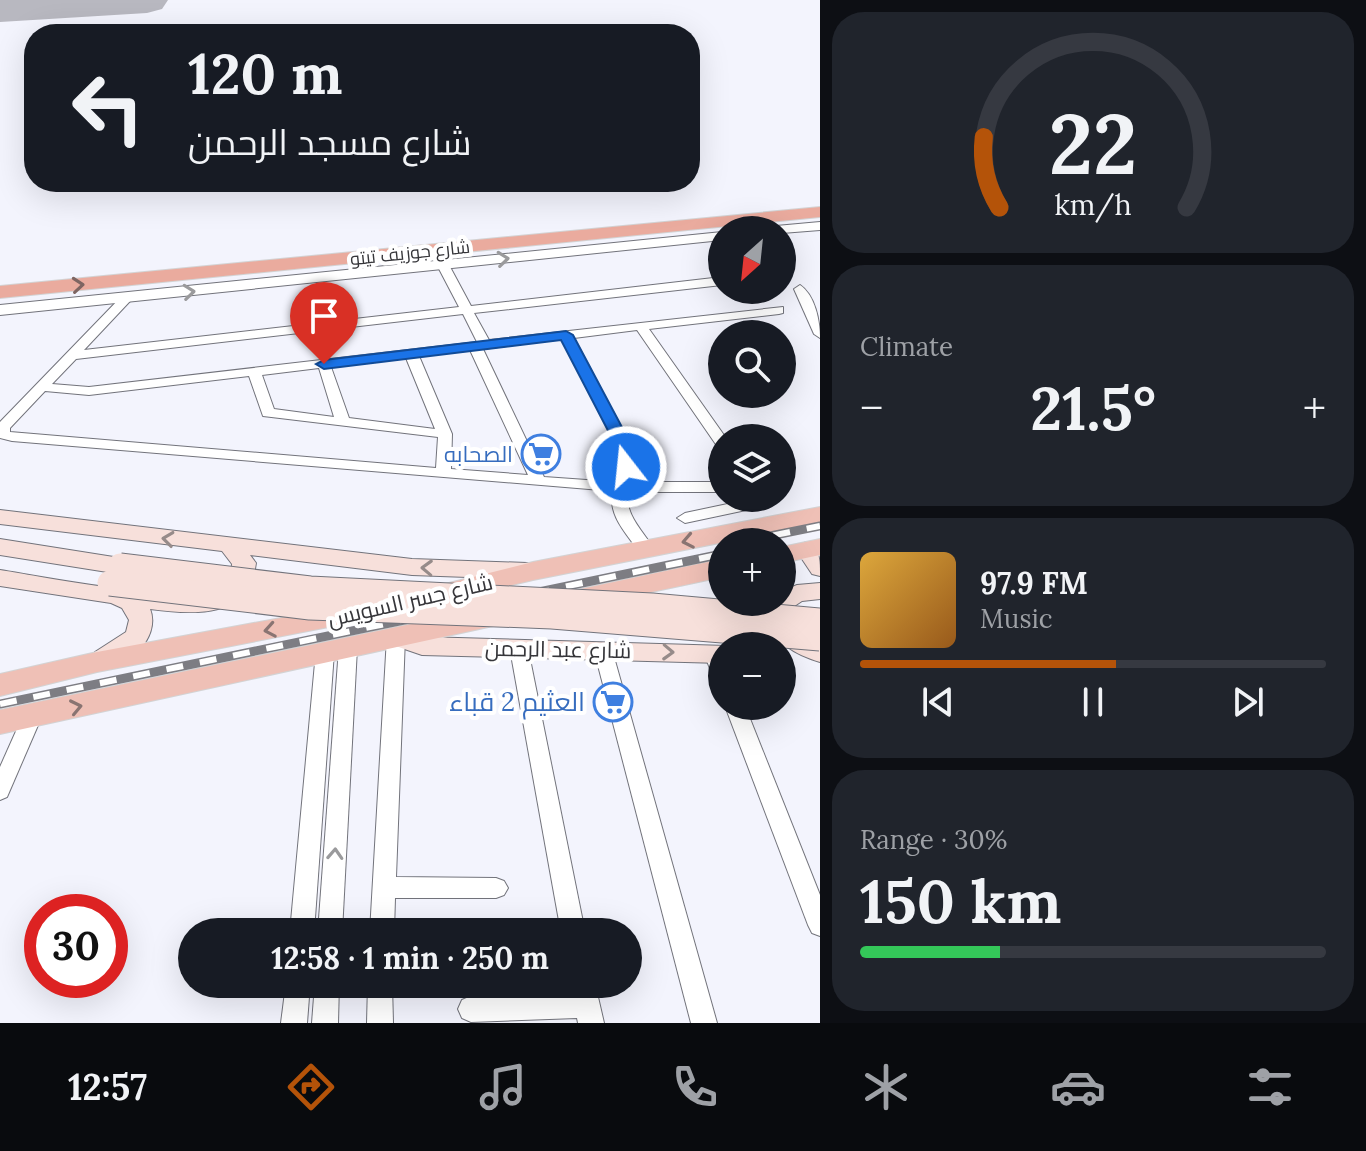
<!DOCTYPE html>
<meta charset="utf-8">
<style>
:root{--surface:#171b24;--page:#20242c;--text:#f1f3f6;--muted:#9ea1a6;--line:#363941;--accent:#b45309}
body{margin:0;font-family:Lora,Cairo,serif;background:var(--page);color:var(--text);height:100vh;display:flex;flex-direction:column;font-size:30px;white-space:nowrap}
*{box-sizing:border-box;margin:0}
p{font-size:26px;color:var(--muted)}
.icon{flex:none;width:44px;height:44px;fill:none;stroke:currentColor;stroke-width:2;stroke-linecap:round;stroke-linejoin:round}
.map{position:relative;flex:1;overflow:hidden}
.drawer{display:flex;flex-direction:column;gap:12px;padding:12px;background:#0d0f14;width:546px}
.drawer>*{flex:none}
.banner{position:absolute;left:24px;top:24px;width:676px;height:168px;border-radius:32px;box-shadow:0 8px 32px #0002;background:#171b24;color:var(--text);overflow:hidden}
.needle{width:52px;rotate:207deg}
.tools{position:absolute;left:708px;top:216px;display:grid;gap:16px}
.tools a{display:grid;place-items:center;width:88px;height:88px;border-radius:50%;background:var(--surface);box-shadow:0 8px 32px #0002;font-size:40px}
.speed{position:absolute;left:24px;top:894px;display:flex;gap:16px;font-size:40px;font-weight:700;text-align:center}
.speed>*{display:grid;place-content:center;width:104px;height:104px;border-radius:50%;background:var(--surface);box-shadow:0 8px 32px #0002;line-height:1}
.speed .limit{border:12px solid #d22;background:#fff;color:#111}
.pin{position:absolute;display:grid;place-items:center;width:68px;height:68px;color:#fff;margin:-82px -34px;border-radius:50% 50% 50% 0;rotate:-45deg;box-shadow:0 0 8px #0007}
.pin .icon{rotate:45deg}
.me{position:absolute;width:88px;margin:-44px;rotate:344deg;stroke-linejoin:round;filter:drop-shadow(0 0 6px #0008)}
.turn{display:flex;align-items:center;gap:28px;height:168px;padding:0 32px;font-size:36px}
.turn .icon{width:104px;height:104px;stroke-width:2.5}
.turn b{display:block;font-size:56px;line-height:68px}
.big{font-size:60px;font-weight:800;line-height:1.1}
.drawer .card{flex:1;display:flex;flex-direction:column;justify-content:center;gap:12px;min-width:0;padding:0 28px;border-radius:32px;background:var(--page)}
.drawer .dial{align-items:center;gap:0}
.dial svg{height:208px;overflow:visible;fill:none;stroke:var(--line);stroke-width:7;stroke-linecap:round;text-anchor:middle}
.dial text{fill:var(--text);stroke:none}
.song{display:flex;align-items:center;gap:24px}
.cover{width:96px;height:96px;border-radius:12px;background:linear-gradient(135deg,hsl(40 70% 55%),hsl(30 70% 35%))}
.played{height:8px;border-radius:4px;background:linear-gradient(90deg,var(--accent) 55%,var(--line) 55%)}
.keys{display:flex;justify-content:space-around;direction:ltr}
.heat{display:flex;justify-content:space-between;align-items:center;font-size:44px;direction:ltr}
.charge{height:12px;border-radius:6px;background:linear-gradient(90deg,#34c759 30%,var(--line) 0)}
.trip{position:absolute;left:178px;top:918px;width:464px;height:80px;border-radius:40px;background:var(--surface);box-shadow:0 8px 32px #0002;font-weight:800;line-height:80px;text-align:center}
.tabs{display:flex;height:128px;justify-content:space-around;align-items:center;background:#090b0e;color:var(--muted)}
.tabs .icon{width:56px;height:56px}
.tabs .active{color:var(--accent)}
.tabs b{font-size:36px;color:var(--text)}
main{display:flex;flex:1;min-height:0}
.map>svg:first-child{display:block}
.lines{fill:none;stroke-linecap:round;stroke-linejoin:round}
.runway{fill:#b8b8c0;fill-rule:evenodd}
.minor-casing{stroke:#72737b;stroke-width:2}
.tertiary-casing{stroke:#72737b;stroke-width:2}
.secondary-casing{stroke:#72737b;stroke-width:2}
.primary-casing{stroke:#d3d3d4;stroke-width:2}
.trunk-casing{stroke:#d3d3d4;stroke-width:2}
.minor{fill:#fff;fill-rule:evenodd}
.tertiary{fill:#fff;fill-rule:evenodd}
.secondary{fill:#f7e0db;fill-rule:evenodd}
.primary{fill:#efc0b6;fill-rule:evenodd}
.trunk{fill:#eaab9e;fill-rule:evenodd}
.rail-casing{stroke:#7d7d83;stroke-width:9}
.rail{stroke:#fff;stroke-width:6;stroke-dasharray:17;stroke-linecap:butt}
.secondary-bridge-casing{stroke:#72737b;stroke-width:27;stroke-linecap:butt}
.secondary-bridge{stroke:#f7e0db;stroke-width:25}
.oneway{stroke:#9a9a9c}
.oneway2{stroke:#7e6562}
.oneway3{stroke:#968b8a}
.oneway4{stroke:#897472}
.route{fill:#1a73e8;stroke:#114b97;stroke-width:2}
.labels{text-anchor:middle;stroke-width:8;stroke-linejoin:round;paint-order:stroke}
.far-street-label{font-size:18px;fill:#36363a;stroke:#fff}
.shop-label{font-size:22px;fill:#366cbe;stroke:#fff;text-anchor:end}
.street-label{font-size:22px;fill:#36363a;stroke:#fff}
.near-shop-label{font-size:26px;fill:#366cbe;stroke:#fff;text-anchor:end}
</style>
<main>
<div class="map">
<svg width="820" height="1023" viewBox="0 0 820 1023">
<rect width="100%" height="100%" fill="#f3f4fd"/>
<g class="lines">
<polygon class="runway" points="0,0 168,0 162,9 147,13 0,22"/>
<defs>
<g id="minor">
<path d="M 443,262 L 449,265 L 471,306 L 722,277 L 722,285 L 474,313 L 489,340 L 783,307 L 783,313 L 779,314 L 649,329 L 726,438 L 722,438 L 722,447 L 717,446 L 637,330 L 574,338 L 631,446 L 634,467 L 630,482 L 722,482 L 722,492 L 628,492 C 624,514 643,531 654,549 L 646,554 L 640,553 C 627,534 607,515 613,491 L 12,441 L 0,438 L 0,422 L 122,296 L 126,295 L 132,299 L 84,350 L 459,307 L 437,265 ZM 463,314 L 477,342 L 89,387 L 52,384 L 76,359 ZM 562,339 L 617,446 L 618,467 L 615,482 L 544,477 L 483,349 ZM 470,350 L 528,475 L 451,469 L 452,434 L 419,356 ZM 406,358 L 435,429 L 349,418 L 331,367 ZM 319,368 L 334,417 L 274,409 L 262,375 ZM 249,376 L 263,416 L 438,437 L 436,468 L 10,432 L 10,428 L 45,391 L 89,395 Z"/>
<path d="M 800,285 C 815,295 820,321 820,338 L 814,334 L 794,289 Z"/>
<polygon points="756,498 771,498 773,501 765,506 685,523 677,518 685,513"/>
<polygon points="396,630 402,632 405,637 396,877 496,878 504,881 508,888 504,895 496,898 395,898 394,932 370,932 387,637 390,632"/>
<polygon points="348,641 355,643 357,648 342,932 318,932 339,648 341,643"/>
<polygon points="519,642 526,644 528,649 585,932 561,932 510,649 512,644"/>
<polygon points="603,643 610,645 612,650 717,1023 691,1023 594,650 596,645"/>
<polygon points="325,645 332,647 334,652 314,932 290,932 316,652 318,647"/>
<polygon points="713,647 720,649 722,653 722,682 715,680 704,654 706,649"/>
<polygon points="725,706 745,706 820,895 820,936 812,933 808,925"/>
<polygon points="32,708 39,711 42,716 7,797 0,800 0,767 25,711"/>
<polygon points="286,984 310,984 307,1023 281,1023"/>
<polygon points="315,984 339,984 338,1023 312,1023"/>
<polygon points="368,984 392,984 393,1023 367,1023"/>
<polygon points="571,984 595,984 604,1023 578,1023 577,1018 471,1022 462,1018 458,1009 462,1000 471,996 572,993"/>
</g>
<g id="tertiary">
<polygon points="820,222 820,230 782,233 782,230 769,230 776,226"/>
<polygon points="722,232 722,240 0,315 0,305"/>
</g>
<g id="secondary">
<path d="M 0,510 L 412,559 L 527,563 L 535,565 L 539,571 L 535,577 L 527,579 L 412,575 L 250,555 L 256,563 C 249,619 194,615 150,609 C 162,638 124,675 95,666 L 91,659 L 95,652 L 126,632 L 129,620 L 122,608 L 111,603 L 0,586 L 0,570 C 39,576 199,608 224,586 C 231,581 231,572 232,564 L 222,551 L 0,524 Z"/>
<polygon points="0,539 120,558 128,560 132,566 128,572 120,574 0,555"/>
<path d="M 807,542 C 820,547 820,561 820,576 L 812,574 L 796,550 L 799,545 Z"/>
<path d="M 820,583 L 820,599 L 802,601 L 793,607 L 790,616 L 798,629 L 820,643 L 820,662 C 794,654 775,643 766,616 L 770,602 L 782,602 L 782,591 L 797,585 Z"/>
<polygon points="396,628 423,637 727,646 722,646 722,663 422,655 387,643 383,637 387,631"/>
</g>
<g id="primary">
<polygon points="820,507 820,523 533,580 446,601 437,598 433,592 437,586 533,562"/>
<polygon points="820,539 820,555 782,563 782,547"/>
<polygon points="722,559 722,577 581,607 572,604 568,598 572,592 581,589"/>
<polygon points="356,604 365,606 369,613 365,620 97,672 0,696 0,674 97,652"/>
<polygon points="483,609 493,612 497,619 493,626 0,734 0,710"/>
</g>
<polygon id="trunk" points="820,207 820,217 0,298 0,286"/>
</defs>
<use href="#minor" class="minor-casing"/>
<use href="#tertiary" class="tertiary-casing"/>
<use href="#secondary" class="secondary-casing"/>
<use href="#primary" class="primary-casing"/>
<use href="#trunk" class="trunk-casing"/>
<use href="#minor" class="minor"/>
<use href="#tertiary" class="tertiary"/>
<use href="#secondary" class="secondary"/>
<use href="#primary" class="primary"/>
<use href="#trunk" class="trunk"/>
<defs>
<g id="rail">
<polyline points="740,542 820,526"/>
<polyline points="0,704 722,554"/>
</g>
</defs>
<use href="#rail" class="rail-casing"/>
<use href="#rail" class="rail"/>
<defs>
<g id="secondary-bridge">
<polyline points="120,566 310,589 652,606 820,621"/>
<polyline points="110,583 310,607 552,616 820,638"/>
</g>
</defs>
<use href="#secondary-bridge" class="secondary-bridge-casing"/>
<use href="#secondary-bridge" class="secondary-bridge"/>
</g>
<defs><path id="oneway-chevron" d="M-2-3.5L2.5 0L-2 3.5" fill="none" stroke-width="1.6" stroke-linecap="round" stroke-linejoin="round" transform="scale(2)"/></defs>
<g class="oneway">
<use href="#oneway-chevron" transform="translate(503 259) rotate(-6)"/>
<use href="#oneway-chevron" transform="translate(189 292) rotate(-6)"/>
<use href="#oneway-chevron" transform="translate(335 854) rotate(-87)"/>
</g>
<use class="oneway2" href="#oneway-chevron" transform="translate(78 285) rotate(-5)"/>
<g class="oneway3">
<use href="#oneway-chevron" transform="translate(168 539) rotate(-173)"/>
<use href="#oneway-chevron" transform="translate(427 568) rotate(-178)"/>
<use href="#oneway-chevron" transform="translate(668 652) rotate(2)"/>
</g>
<g class="oneway4">
<use href="#oneway-chevron" transform="translate(688 541) rotate(169)"/>
<use href="#oneway-chevron" transform="translate(270 630) rotate(170)"/>
<use href="#oneway-chevron" transform="translate(76 707) rotate(-12)"/>
</g>
<polygon class="route" points="566,331 573,335 632,446 634,467 632,470 626,472 617,467 616,446 561,340 324,369 316,364 324,360"/>
<defs>
<symbol id="supermarket-ring" viewBox="-11 -11 22 22"><circle r="9.5" fill="#fff" stroke="#3f7fe0" stroke-width="1.5"/><path d="M-6-5.5h2.5l.6 2H6L4.5 2H-2.5L-4.4-4H-6ZM-1.5 3.2a1.3 1.3 0 1 0 .1 0ZM3 3.2a1.3 1.3 0 1 0 .1 0Z" fill="#3f7fe0"/></symbol>
</defs>
<g fill-rule="evenodd">
<use href="#supermarket-ring" x="519" y="432" width="44" height="44"/>
<use href="#supermarket-ring" x="591" y="680" width="44" height="44"/>
</g>
<g class="labels">
<g class="far-street-label">
<text transform="translate(410 253) rotate(-6)" y="6">شارع جوزيف تيتو</text>
</g>
<g class="shop-label">
<text x="513" y="462">الصحابه</text>
</g>
<g class="street-label">
<text transform="translate(410 600) rotate(-13)" y="8">شارع جسر السويس</text>
<text transform="translate(558 649) rotate(1)" y="8">شارع عبد الرحمن</text>
</g>
<g class="near-shop-label">
<text x="585" y="711">العثيم 2 قباء</text>
</g>
</g>
</svg>
<div class="tools">
<a><svg class="needle" viewBox="-14 -14 28 28"><path d="M0-13l5 13h-10z" fill="#e53935"/><path d="M0 13l5-13h-10z" fill="#9ea1a6"/></svg></a>
<a><svg class="icon" aria-label="search" viewBox="0 0 24 24"><circle cx="10" cy="10" r="6"/><path d="M15 15l6 6"/></svg></a>
<a><svg class="icon" aria-label="layers" viewBox="0 0 24 24"><path d="M12 4l9 5-9 5-9-5zM3 14l9 5 9-5"/></svg></a>
<a>+</a>
<a>−</a>
</div>
<div class="speed"><div class="limit">30</div></div>
<div class="pin" style="left:324px;top:364px;background:#d93025"><svg class="icon" aria-label="arrive" viewBox="0 0 24 24"><path d="M6 21V4h12l-3 4 3 4H6"/></svg></div>
<svg class="me" style="left:626px;top:467px" viewBox="-20 -20 40 40"><circle r="17" fill="#1a73e8" stroke="#fff" stroke-width="3"/><path d="M0-11L8 9 0 5-8 9z" fill="#fff"/></svg>
<div class="trip">12:58 · 1 min · 250 m</div>
<div class="banner">
<div class="turn"><svg class="icon" aria-label="left" viewBox="0 0 24 24"><path d="M17 20v-9H6M10 6l-5 5 5 5"/></svg><div><b>120 m</b>شارع مسجد الرحمن</div></div>
</div>
</div>
<section class="drawer">
<div class="card dial"><svg viewBox="0 0 100 80">
<path d="M14 69A42 42 0 1 1 86 69"/>
<path d="M14 69A42 42 0 0 1 8 42" stroke="#b45309"/>
<text x="50" y="56" font-size="32" font-weight="700">22</text>
<text x="50" y="72" font-size="11">km/h</text>
</svg></div>
<div class="card"><p>Climate</p>
<div class="heat"><a>−</a><b class="big">21.5°</b><a>+</a></div>
</div>
<div class="card">
<div class="song"><i class="cover"></i><div><b>97.9 FM</b><p>Music</p></div></div>
<div class="played"></div>
<div class="keys"><svg class="icon" aria-label="previous" viewBox="0 0 24 24"><path d="M18 5L8 12l10 7zM5 5v14"/></svg><svg class="icon" aria-label="pause" viewBox="0 0 24 24"><path d="M8 5v14M16 5v14"/></svg><svg class="icon" aria-label="next" viewBox="0 0 24 24"><path d="M6 5l10 7-10 7zM19 5v14"/></svg></div>
</div>
<div class="card"><p>Range · 30%</p><b class="big">150 km</b><div class="charge"></div></div>
</section>
</main>
<nav class="tabs">
<b>12:57</b>
<svg class="icon active" aria-label="directions" viewBox="0 0 24 24"><path d="M12 3l9 9-9 9-9-9zM9 14v-3h6M13 9l2 2-2 2"/></svg>
<svg class="icon" aria-label="music" viewBox="0 0 24 24"><path d="M9 18V5l10-2v13"/><circle cx="6" cy="18" r="3"/><circle cx="16" cy="16" r="3"/></svg>
<svg class="icon" aria-label="phone" viewBox="0 0 24 24"><path d="M5 4h4l2 5-3 2q2 4 5 5l2-3 5 2v4C11 20 4 13 5 4z"/></svg>
<svg class="icon" aria-label="climate" viewBox="0 0 24 24"><path d="M12 3v18M4 7l16 10M4 17L20 7"/></svg>
<svg class="icon" aria-label="car" viewBox="0 0 24 24"><path d="M5 17H2v-5l4-1 3-4h7l3 4 3 1v5h-3M9 17h6M6 11h13"/><circle cx="7" cy="17" r="2"/><circle cx="17" cy="17" r="2"/></svg>
<svg class="icon" aria-label="filters" viewBox="0 0 24 24"><path d="M4 7h16M4 17h16"/><circle cx="9" cy="7" r="2"/><circle cx="15" cy="17" r="2"/></svg>
</nav>
